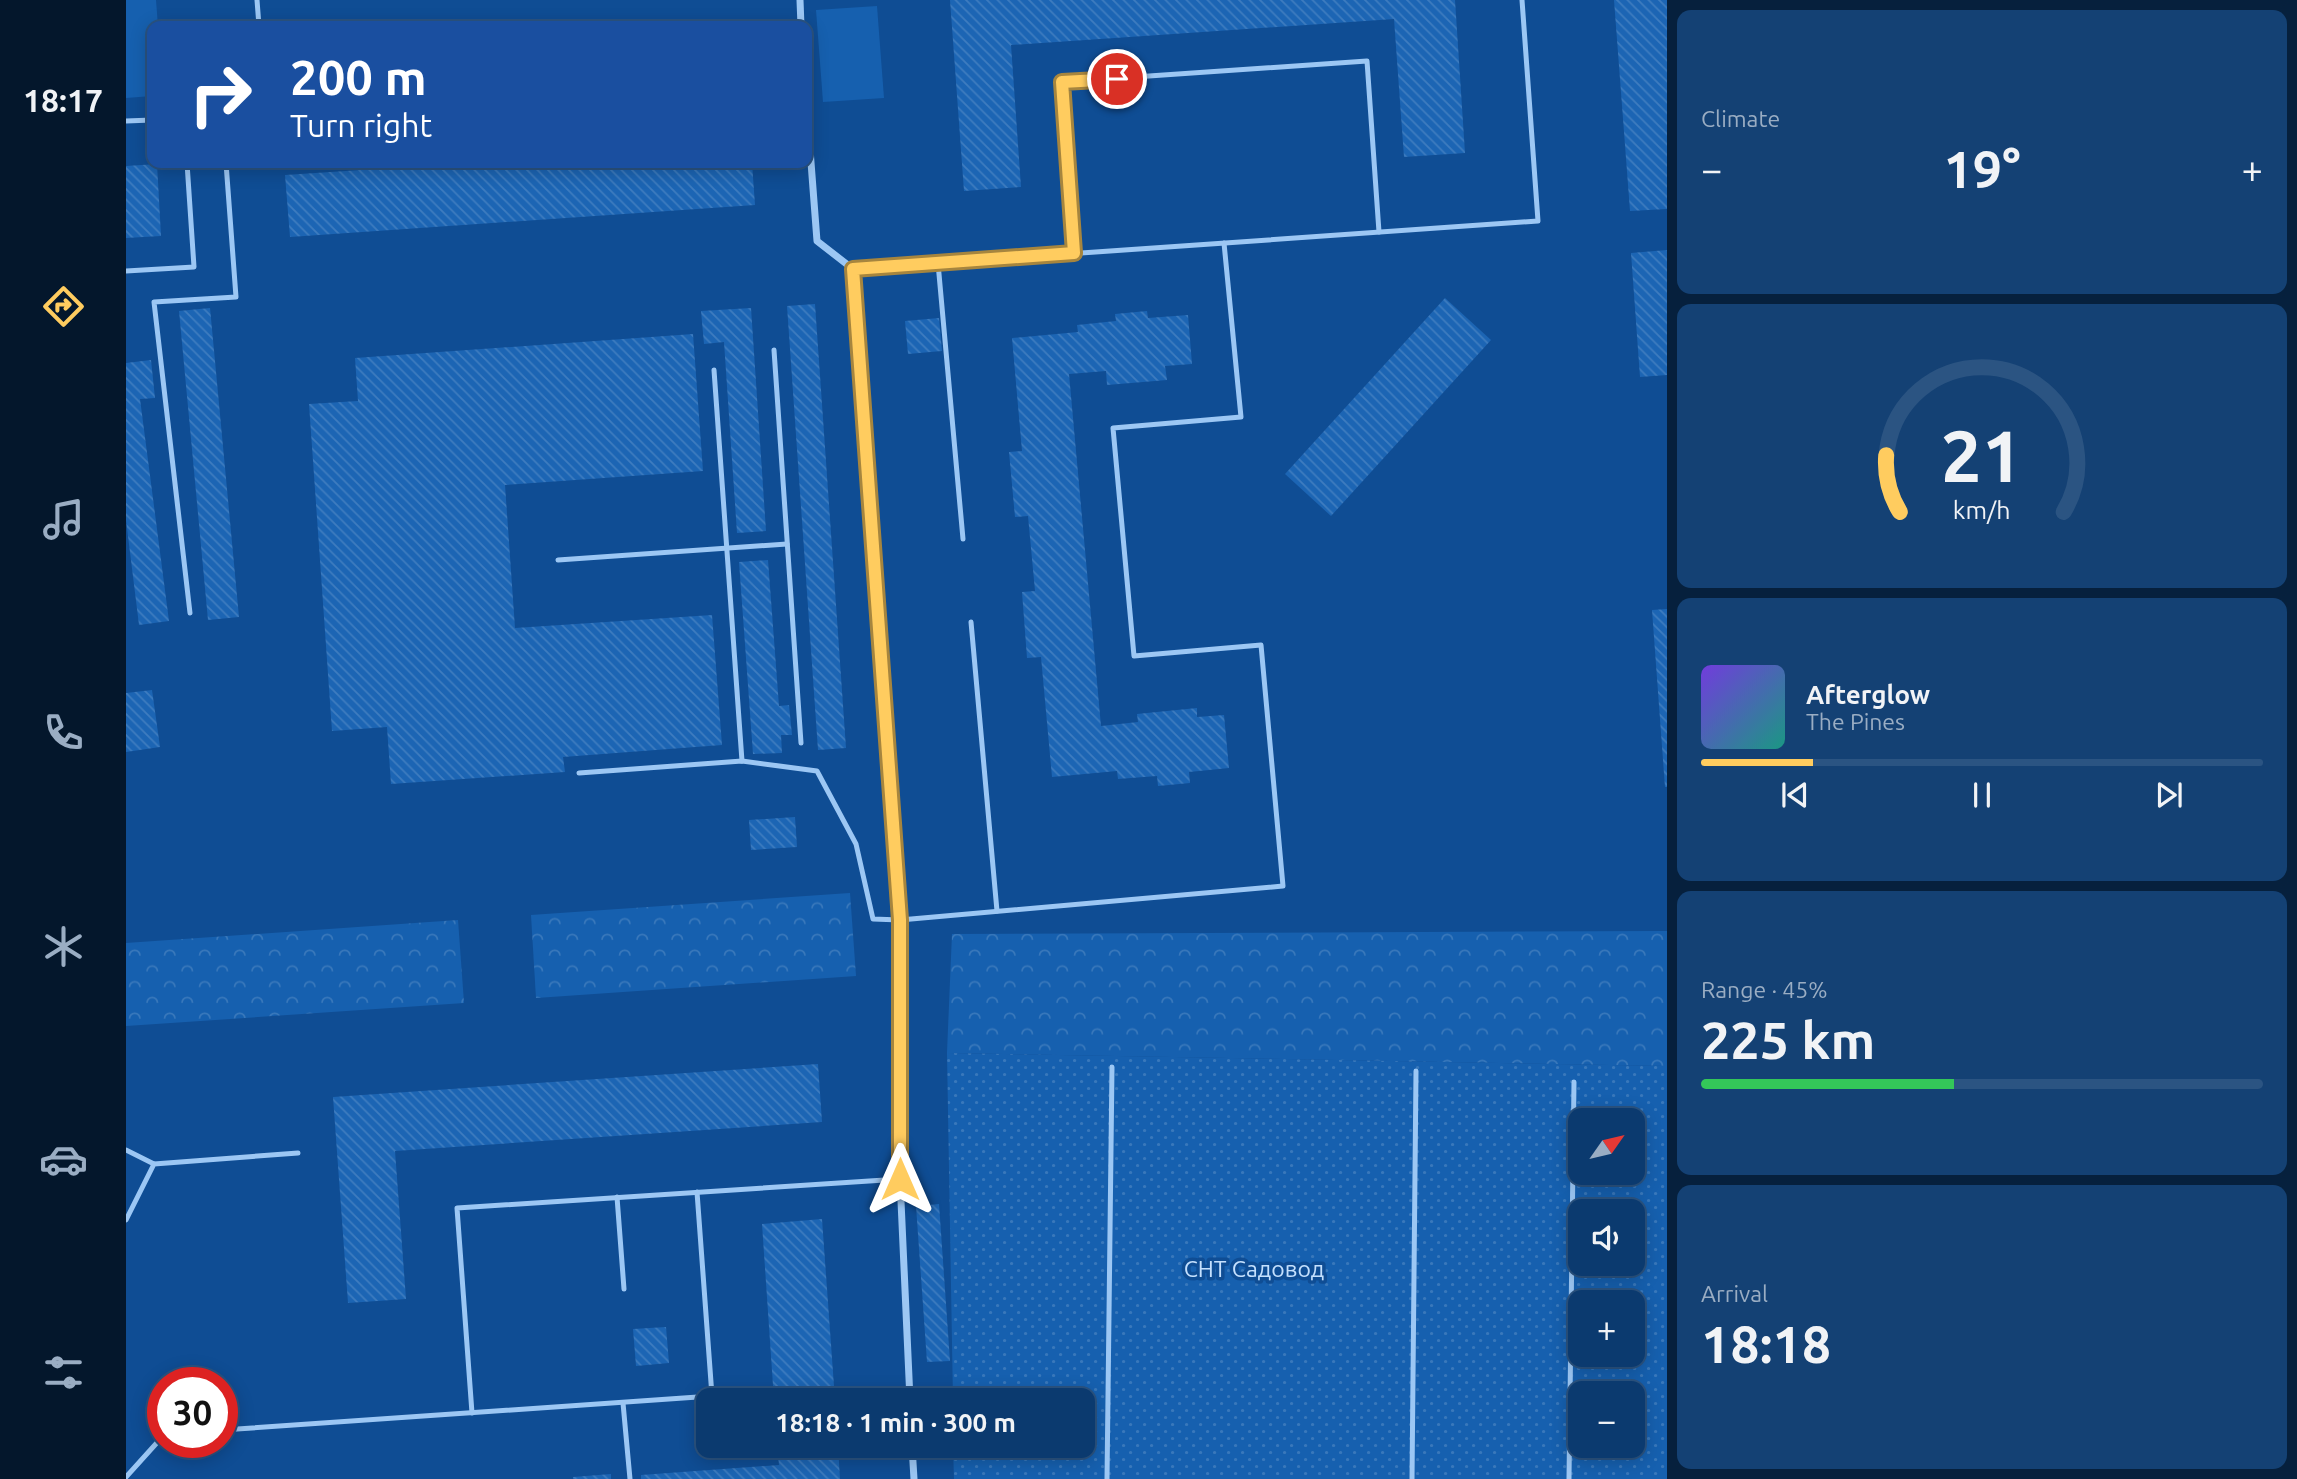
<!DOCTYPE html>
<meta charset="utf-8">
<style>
:root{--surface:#0b3a6f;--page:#144174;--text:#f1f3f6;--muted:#9aadc3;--line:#2b5482;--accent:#ffcc5f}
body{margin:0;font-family:Ubuntu,sans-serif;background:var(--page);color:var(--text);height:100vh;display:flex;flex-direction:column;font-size:26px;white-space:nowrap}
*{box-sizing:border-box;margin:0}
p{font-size:23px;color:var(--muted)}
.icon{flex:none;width:38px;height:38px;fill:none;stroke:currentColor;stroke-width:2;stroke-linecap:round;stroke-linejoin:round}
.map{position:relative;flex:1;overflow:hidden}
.drawer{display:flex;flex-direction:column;gap:10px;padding:10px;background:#06203d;width:630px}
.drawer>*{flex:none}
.guide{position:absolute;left:21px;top:21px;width:665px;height:147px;border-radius:14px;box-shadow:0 4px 18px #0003,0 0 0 2px var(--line);background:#1a4fa0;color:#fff;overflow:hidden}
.needle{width:46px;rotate:56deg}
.buttons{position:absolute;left:1442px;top:1108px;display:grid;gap:14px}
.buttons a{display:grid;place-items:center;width:77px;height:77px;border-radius:14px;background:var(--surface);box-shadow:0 4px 18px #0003,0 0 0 2px var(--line);font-size:35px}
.speed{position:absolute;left:21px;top:1367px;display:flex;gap:14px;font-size:35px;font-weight:700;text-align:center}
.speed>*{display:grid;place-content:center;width:91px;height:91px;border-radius:50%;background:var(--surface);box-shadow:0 4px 18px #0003,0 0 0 2px var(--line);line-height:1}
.speed .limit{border:10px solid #d22;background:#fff;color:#111}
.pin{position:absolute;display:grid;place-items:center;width:60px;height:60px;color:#fff;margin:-30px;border:4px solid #fff;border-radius:50%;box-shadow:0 2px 7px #0007}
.me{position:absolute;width:77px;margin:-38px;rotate:0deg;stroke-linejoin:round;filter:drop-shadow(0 0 5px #0008)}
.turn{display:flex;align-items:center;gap:24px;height:147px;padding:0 28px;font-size:32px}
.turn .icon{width:91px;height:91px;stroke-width:2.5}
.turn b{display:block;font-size:49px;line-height:60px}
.big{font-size:52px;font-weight:700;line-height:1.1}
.drawer .tile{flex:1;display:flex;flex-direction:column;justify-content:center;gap:10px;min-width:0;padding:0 24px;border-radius:14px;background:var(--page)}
.drawer .dial{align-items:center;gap:0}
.dial svg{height:182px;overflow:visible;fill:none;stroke:var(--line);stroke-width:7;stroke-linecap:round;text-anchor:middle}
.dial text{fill:var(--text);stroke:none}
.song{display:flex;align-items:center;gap:21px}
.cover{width:84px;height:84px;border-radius:10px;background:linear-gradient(135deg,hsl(260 70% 55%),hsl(170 70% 35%))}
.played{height:7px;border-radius:4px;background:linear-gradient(90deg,var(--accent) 20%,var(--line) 20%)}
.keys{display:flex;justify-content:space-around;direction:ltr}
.heat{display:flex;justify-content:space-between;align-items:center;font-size:38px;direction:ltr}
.charge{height:10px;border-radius:5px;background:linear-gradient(90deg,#34c759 45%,var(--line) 0)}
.trip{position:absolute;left:570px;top:1388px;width:399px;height:70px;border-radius:14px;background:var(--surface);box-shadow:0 4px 18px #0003,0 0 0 2px var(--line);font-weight:700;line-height:70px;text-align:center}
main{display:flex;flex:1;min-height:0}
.dock{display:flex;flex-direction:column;width:126px;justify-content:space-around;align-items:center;background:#04172c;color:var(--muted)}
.dock .icon{width:49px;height:49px}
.dock .on{color:var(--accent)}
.dock b{font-size:32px;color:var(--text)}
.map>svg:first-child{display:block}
.green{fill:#1660af}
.forest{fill:url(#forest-crowns)}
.garden{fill:url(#garden-dots);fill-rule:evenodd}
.building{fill:url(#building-back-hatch)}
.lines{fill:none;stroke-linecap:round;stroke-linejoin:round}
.service{stroke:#9cc7f4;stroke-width:5}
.minor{stroke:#9cc7f4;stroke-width:7}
.route-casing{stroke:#a6853e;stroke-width:18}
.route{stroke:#ffcc5f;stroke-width:12}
.labels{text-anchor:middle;stroke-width:7;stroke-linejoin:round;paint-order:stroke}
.park-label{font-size:23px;fill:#c4e0fe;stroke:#0f4d94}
</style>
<main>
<nav class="dock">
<b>18:17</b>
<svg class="icon on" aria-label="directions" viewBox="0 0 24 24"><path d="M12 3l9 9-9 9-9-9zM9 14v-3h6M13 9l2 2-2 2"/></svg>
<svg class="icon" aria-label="music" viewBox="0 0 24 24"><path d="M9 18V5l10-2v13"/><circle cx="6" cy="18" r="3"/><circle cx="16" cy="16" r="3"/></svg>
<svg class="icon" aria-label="phone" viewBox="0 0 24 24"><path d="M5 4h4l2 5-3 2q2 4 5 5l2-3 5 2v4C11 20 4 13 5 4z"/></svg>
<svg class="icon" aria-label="climate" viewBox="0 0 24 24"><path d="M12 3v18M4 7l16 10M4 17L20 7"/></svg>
<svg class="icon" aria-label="car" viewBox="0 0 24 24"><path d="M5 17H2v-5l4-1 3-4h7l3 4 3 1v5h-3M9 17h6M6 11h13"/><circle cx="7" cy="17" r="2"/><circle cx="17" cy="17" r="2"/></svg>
<svg class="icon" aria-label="filters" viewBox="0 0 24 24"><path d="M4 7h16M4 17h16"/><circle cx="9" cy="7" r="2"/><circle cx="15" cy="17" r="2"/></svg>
</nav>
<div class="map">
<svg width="1541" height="1479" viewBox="0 0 1541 1479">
<defs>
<pattern id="forest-crowns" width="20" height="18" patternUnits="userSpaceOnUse" patternTransform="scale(1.75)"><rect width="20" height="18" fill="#1660af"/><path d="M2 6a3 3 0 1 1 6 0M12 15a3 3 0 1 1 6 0" fill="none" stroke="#3978bb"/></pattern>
<pattern id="garden-dots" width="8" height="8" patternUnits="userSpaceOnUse" patternTransform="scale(1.75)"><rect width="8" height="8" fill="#1660af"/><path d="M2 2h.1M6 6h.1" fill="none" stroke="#3978bb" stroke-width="1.8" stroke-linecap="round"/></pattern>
<pattern id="building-back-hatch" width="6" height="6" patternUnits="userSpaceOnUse" patternTransform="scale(1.75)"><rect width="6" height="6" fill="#1c65b4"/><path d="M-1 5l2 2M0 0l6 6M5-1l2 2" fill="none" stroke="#3e7cbf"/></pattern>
</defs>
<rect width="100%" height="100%" fill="#0f4d94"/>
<g class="green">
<polygon points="0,0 30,0 32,26 26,26 26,96 0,98"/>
<polygon points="751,6 758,98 697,102 690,10"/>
</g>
<g class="forest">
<polygon points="724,893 730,976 410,998 405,915"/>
<polygon points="332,920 338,1003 0,1026 0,943"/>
<polygon points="1541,931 1541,1066 821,1053 826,934"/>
</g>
<path class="garden" d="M 821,1053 L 1541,1066 L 1541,1479 L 828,1479 L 827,1446 L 957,1446 L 957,1400 L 827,1400 ZM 1454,1120 L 1507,1120 L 1507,1172 L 1454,1172 ZM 1454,1211 L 1507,1211 L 1507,1264 L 1454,1264 ZM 1454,1302 L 1507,1302 L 1507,1354 L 1454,1354 ZM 1454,1393 L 1507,1393 L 1507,1446 L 1454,1446 Z"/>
<g class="building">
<polygon points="824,0 1329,0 1339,153 1278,157 1268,19 885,45 895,187 838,191"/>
<polygon points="1488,0 1541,0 1541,209 1504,211"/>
<polygon points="341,163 626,163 629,205 164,237 159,175"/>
<polygon points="31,164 35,236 0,238 0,166"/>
<polygon points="1541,250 1541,375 1514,377 1505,253"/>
<polygon points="1319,298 1365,340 1205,516 1159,474"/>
<polygon points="689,304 720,748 692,750 661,306"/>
<polygon points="84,308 113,617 82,620 53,311"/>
<polygon points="625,308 640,531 611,533 598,342 578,344 575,311"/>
<polygon points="1021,311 1022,318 1062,315 1066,364 1039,366 1041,380 981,385 980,371 943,374 975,726 1012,722 1011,714 1071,708 1071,717 1098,715 1103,768 1063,772 1064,783 1032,786 1031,776 992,779 991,771 926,777 915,657 901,658 896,592 909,591 902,516 889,517 883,452 896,451 886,338 952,332 951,325 990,321 989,314"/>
<polygon points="813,318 816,351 782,354 779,321"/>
<polygon points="567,334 577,471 379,485 389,628 586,615 596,745 437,757 439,772 265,784 261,727 206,731 183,404 232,401 229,358"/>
<polygon points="25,360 29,398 14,399 43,621 13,625 0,520 0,363"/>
<polygon points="642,560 653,706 663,705 666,735 655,735 656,753 627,754 613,562"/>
<polygon points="1541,609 1541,787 1539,787 1526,610"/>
<polygon points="26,690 34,747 0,752 0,693"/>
<polygon points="669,817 671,847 625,850 623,820"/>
<polygon points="692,1064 696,1122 269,1151 280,1299 222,1303 207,1097"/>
<polygon points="813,1204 824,1361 801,1362 790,1206"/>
<polygon points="696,1219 709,1400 648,1400 636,1224"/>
<polygon points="540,1327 543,1363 510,1366 507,1329"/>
<polygon points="651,1446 712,1446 714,1479 515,1479 515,1475 653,1465"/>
<polygon points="485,1474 485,1479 447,1479 447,1477"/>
</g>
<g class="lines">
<g class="service">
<polyline points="131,0 133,26"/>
<polyline points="0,121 26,120"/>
<polyline points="948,253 936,82 1241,61 1253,232"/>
<polyline points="812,263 837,539"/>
<polyline points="727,269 1412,221 1396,0"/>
<polyline points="0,271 68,267 61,163"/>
<polyline points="648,350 675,743"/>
<polyline points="588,370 616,761"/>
<polyline points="432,560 661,544"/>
<polyline points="64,613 28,302 110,297 100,163"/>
<polyline points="845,622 871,911"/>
<polyline points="453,773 616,761 691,771 730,844 747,919 774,920 1157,886 1135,645 1008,656 987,428 1115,417 1098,243"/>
<polyline points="0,1150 28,1164"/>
<polyline points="491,1197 498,1289"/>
<polyline points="0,1220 28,1164 172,1153"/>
<polyline points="497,1403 504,1479"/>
<polyline points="346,1413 331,1208 774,1179"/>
<polyline points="96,1430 586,1396 571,1192"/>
<polyline points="0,1477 37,1436"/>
<polyline points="981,1479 986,1067"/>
<polyline points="1286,1479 1290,1071"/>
<polyline points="1443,1479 1448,1082"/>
</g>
<g class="minor">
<polyline points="674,0 675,26"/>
<polyline points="681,110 691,241 727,269 774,920 774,1179 784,1400"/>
<polyline points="786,1446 788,1479"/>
</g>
</g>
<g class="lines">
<defs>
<polyline id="route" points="774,1179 774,920 727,269 948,253 936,82 991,79"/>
</defs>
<use href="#route" class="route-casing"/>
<use href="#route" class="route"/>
</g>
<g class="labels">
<g class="park-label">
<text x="1128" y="1277">СНТ Садовод</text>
</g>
</g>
</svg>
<div class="buttons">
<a><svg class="needle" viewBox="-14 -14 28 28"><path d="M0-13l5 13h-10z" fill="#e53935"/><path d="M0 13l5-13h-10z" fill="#9aadc3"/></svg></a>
<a><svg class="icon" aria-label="sound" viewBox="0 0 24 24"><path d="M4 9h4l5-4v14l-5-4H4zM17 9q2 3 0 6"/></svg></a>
<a>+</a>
<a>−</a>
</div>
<div class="speed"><div class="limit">30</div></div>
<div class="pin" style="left:991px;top:79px;background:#d93025"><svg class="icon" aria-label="arrive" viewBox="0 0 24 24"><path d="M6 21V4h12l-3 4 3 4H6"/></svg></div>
<svg class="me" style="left:774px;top:1179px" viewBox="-20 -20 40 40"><path d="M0-17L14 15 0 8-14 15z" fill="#ffcc5f" stroke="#fff" stroke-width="4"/></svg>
<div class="trip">18:18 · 1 min · 300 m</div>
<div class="guide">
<div class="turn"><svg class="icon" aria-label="right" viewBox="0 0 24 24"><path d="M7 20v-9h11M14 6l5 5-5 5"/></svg><div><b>200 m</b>Turn right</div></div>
</div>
</div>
<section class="drawer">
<div class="tile"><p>Climate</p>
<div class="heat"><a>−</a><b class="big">19°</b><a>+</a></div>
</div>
<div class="tile dial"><svg viewBox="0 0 100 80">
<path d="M14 69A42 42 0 1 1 86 69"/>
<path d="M14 69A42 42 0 0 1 8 44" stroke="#ffcc5f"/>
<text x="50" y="56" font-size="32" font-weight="700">21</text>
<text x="50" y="72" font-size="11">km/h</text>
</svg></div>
<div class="tile">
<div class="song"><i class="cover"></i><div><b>Afterglow</b><p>The Pines</p></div></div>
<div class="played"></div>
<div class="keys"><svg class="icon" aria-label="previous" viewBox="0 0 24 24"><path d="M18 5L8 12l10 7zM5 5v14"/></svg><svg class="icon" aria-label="pause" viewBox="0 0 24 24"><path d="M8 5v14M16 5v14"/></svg><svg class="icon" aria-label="next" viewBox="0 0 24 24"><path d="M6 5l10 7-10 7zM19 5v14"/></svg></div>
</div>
<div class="tile"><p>Range · 45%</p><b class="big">225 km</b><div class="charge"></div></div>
<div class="tile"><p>Arrival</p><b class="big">18:18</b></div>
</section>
</main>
